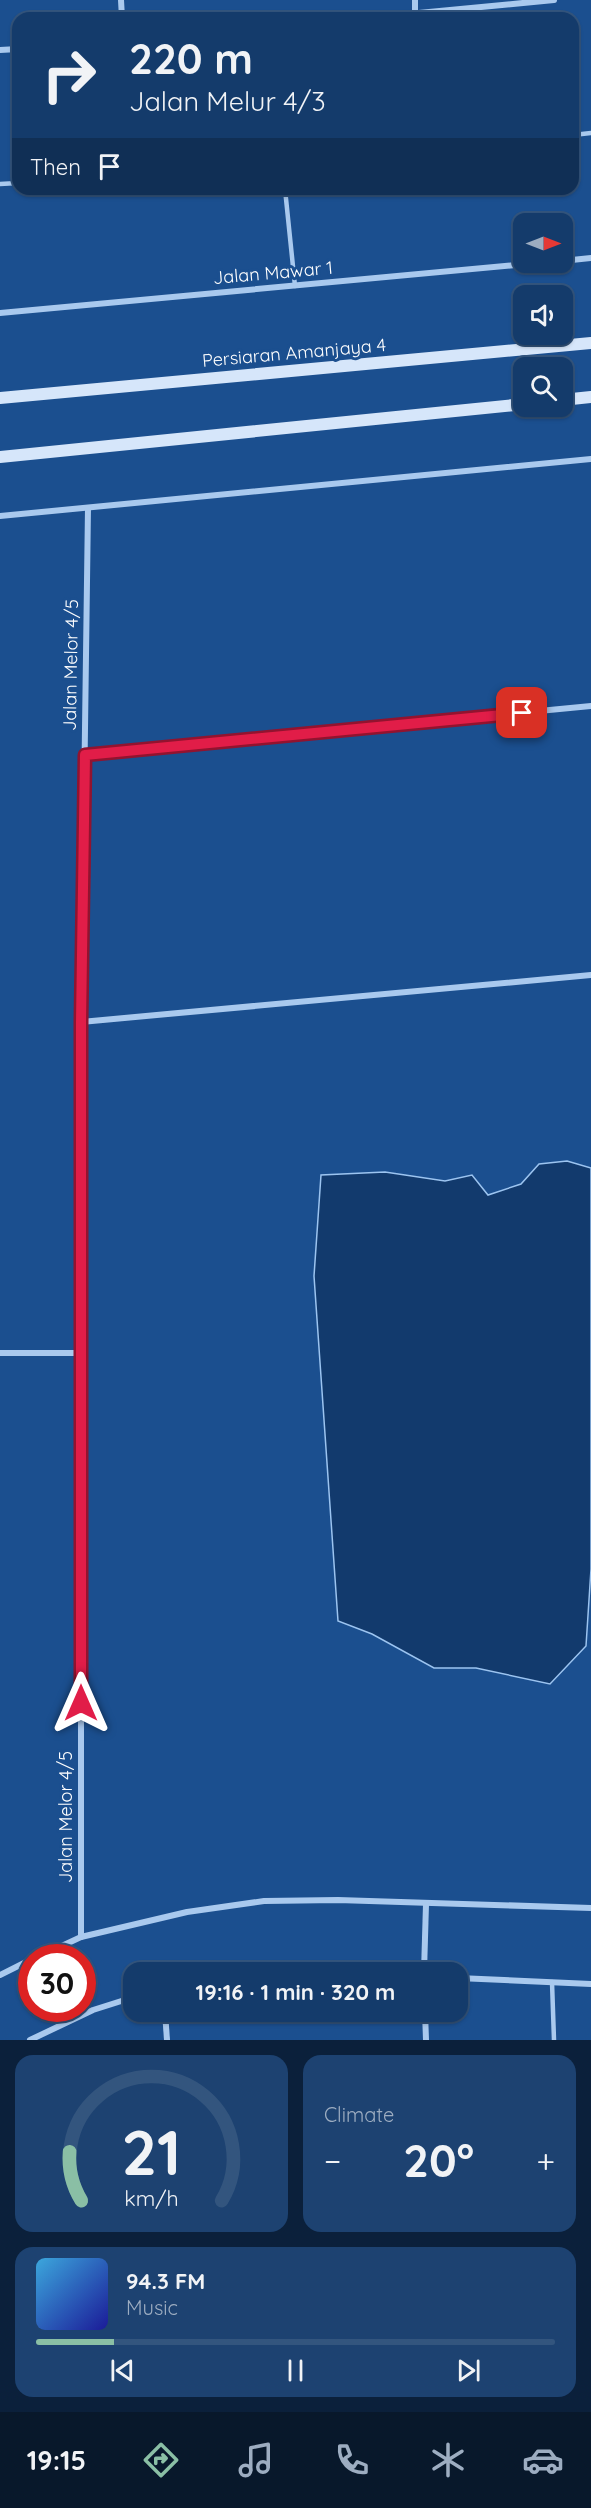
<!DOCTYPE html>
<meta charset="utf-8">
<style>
:root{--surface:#143b6b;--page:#1d4271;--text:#f1f3f6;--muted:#9dadc1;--line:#33557e;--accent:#8abfa5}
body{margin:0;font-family:Quicksand,sans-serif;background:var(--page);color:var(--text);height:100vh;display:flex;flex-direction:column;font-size:22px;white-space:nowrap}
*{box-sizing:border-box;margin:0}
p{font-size:20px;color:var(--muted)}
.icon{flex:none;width:33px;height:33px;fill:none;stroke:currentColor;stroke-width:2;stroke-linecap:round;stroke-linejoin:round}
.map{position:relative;height:2040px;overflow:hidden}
.details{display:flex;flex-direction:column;gap:15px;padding:15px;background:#0b203b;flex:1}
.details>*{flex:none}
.guide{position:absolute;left:12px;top:12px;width:567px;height:183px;border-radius:18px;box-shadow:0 2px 4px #0004,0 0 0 2px var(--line);background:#143b6b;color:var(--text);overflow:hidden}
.needle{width:39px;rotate:90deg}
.fabs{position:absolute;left:513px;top:213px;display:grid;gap:12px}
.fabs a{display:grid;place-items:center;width:60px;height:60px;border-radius:12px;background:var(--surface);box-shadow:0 2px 4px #0004,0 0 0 2px var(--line);font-size:30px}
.speed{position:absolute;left:18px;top:1944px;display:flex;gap:12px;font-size:30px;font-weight:700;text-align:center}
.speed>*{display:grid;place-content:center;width:78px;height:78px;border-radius:50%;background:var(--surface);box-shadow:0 2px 4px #0004,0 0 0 2px var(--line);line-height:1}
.speed .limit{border:9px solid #d22;background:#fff;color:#111}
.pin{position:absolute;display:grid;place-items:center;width:51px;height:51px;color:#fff;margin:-26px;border-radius:12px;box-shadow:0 3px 9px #0006}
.me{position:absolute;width:66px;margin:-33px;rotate:0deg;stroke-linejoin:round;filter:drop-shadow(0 0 4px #0008)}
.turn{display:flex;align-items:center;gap:21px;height:126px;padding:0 18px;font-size:27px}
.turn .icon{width:78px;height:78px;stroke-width:2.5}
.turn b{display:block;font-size:42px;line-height:51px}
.then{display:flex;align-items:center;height:57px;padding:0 18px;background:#0003;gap:12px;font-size:22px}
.big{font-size:45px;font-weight:700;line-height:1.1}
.details .tile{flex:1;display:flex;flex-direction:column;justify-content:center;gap:9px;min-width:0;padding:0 21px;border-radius:18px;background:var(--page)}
.details .dial{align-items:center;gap:0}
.dial svg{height:156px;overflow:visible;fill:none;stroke:var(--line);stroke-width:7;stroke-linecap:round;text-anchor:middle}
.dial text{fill:var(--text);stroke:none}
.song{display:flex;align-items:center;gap:18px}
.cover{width:72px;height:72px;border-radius:9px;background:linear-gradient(135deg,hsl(200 70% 55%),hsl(240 70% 35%))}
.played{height:6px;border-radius:3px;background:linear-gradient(90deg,var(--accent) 15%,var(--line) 15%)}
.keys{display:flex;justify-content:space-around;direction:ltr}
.heat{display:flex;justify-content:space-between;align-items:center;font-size:33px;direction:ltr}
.details .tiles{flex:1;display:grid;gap:15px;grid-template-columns:1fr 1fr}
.tile:last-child{grid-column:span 2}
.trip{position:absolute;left:123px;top:1962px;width:345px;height:60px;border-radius:18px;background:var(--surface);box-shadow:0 2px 4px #0004,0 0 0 2px var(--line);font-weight:700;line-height:60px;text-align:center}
.dock{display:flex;height:96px;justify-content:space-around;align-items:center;background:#08182b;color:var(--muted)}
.dock .icon{width:42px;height:42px}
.dock .selected{color:var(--accent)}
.dock b{font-size:27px;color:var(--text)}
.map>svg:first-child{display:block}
.water{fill:#123a6d;stroke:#9cc4f0;stroke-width:1.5}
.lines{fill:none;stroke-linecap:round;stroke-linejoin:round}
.lane{stroke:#a9c9ee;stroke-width:4.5}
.street{stroke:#a9c9ee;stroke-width:6}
.secondary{stroke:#d6e6fa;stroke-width:12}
.route-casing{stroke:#92132f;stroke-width:15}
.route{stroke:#e11d48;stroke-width:10}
.labels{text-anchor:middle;stroke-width:6;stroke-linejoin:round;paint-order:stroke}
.street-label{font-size:18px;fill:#fff;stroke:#1b4f8f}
</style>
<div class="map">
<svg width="591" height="2040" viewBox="0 0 591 2040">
<rect width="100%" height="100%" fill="#1b4f8f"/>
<polygon class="water" points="567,1161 591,1168 591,1569 586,1646 550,1684 476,1668 434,1668 372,1634 338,1621 314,1276 321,1175 385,1172 445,1181 472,1175 488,1195 521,1184 539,1164"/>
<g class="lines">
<g class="lane">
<polyline points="573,135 591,133"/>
<polyline points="0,184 18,183"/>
<polyline points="285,189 295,286"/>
<polyline points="552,1982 554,2040"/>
</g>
<g class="street">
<polyline points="121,0 122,18"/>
<polyline points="415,0 415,13"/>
<polyline points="366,18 554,0"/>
<polyline points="0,50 18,49"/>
<polyline points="562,261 591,258"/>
<polyline points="0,313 548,262"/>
<polyline points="0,516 591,459"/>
<polyline points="85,755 591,706"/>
<polyline points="81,1022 591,975"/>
<polyline points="0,1353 81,1353"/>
<polyline points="81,1937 81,1022 88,508"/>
<polyline points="36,1958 81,1937 187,1912 264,1901 338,1900 591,1908"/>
<polyline points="424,1972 426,1904"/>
<polyline points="0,1975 32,1959"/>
<polyline points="458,1978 591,1984"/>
<polyline points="165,2012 167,2040"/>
<polyline points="425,2012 426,2040"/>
<polyline points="30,2040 93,2010 134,1997"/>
</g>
<g class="secondary">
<polyline points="0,398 591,343"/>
<polyline points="562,400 591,397"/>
<polyline points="0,457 524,404"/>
</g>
</g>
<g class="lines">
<defs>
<polyline id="route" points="81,1703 81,1022 85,755 522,713"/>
</defs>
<use href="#route" class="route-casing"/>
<use href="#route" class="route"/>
</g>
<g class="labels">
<g class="street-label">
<text transform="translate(273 273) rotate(-5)" y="6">Jalan Mawar 1</text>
<text transform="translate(294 353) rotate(-5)" y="6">Persiaran Amanjaya 4</text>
<text transform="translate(71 665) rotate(-89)" y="6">Jalan Melor 4/5</text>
<text transform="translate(66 1817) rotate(-90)" y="6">Jalan Melor 4/5</text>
</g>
</g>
</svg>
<div class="fabs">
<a><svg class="needle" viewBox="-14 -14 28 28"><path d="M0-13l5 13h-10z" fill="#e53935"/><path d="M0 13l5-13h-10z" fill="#9dadc1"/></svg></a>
<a><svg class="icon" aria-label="sound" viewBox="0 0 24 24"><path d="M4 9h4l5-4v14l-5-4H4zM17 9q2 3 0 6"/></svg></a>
<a><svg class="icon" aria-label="search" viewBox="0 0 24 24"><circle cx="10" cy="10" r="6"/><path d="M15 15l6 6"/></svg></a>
</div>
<div class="speed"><div class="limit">30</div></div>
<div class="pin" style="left:522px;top:713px;background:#d93025"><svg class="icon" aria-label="arrive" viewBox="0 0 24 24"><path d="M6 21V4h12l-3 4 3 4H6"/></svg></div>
<svg class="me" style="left:81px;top:1703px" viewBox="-20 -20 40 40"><path d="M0-17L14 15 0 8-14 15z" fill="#e11d48" stroke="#fff" stroke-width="4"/></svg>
<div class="trip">19:16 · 1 min · 320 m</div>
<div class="guide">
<div class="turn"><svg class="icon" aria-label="right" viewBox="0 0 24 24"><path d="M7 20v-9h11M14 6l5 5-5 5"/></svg><div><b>220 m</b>Jalan Melur 4/3</div></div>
<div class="then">Then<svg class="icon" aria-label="arrive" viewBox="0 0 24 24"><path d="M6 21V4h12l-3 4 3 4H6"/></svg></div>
</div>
</div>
<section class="details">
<div class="tiles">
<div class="tile dial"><svg viewBox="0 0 100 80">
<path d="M14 69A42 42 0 1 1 86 69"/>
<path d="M14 69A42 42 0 0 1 8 44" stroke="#8abfa5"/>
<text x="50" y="56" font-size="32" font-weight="700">21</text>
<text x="50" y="72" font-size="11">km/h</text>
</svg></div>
<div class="tile"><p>Climate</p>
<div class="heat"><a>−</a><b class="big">20°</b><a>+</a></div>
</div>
<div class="tile">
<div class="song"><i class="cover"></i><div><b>94.3 FM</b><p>Music</p></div></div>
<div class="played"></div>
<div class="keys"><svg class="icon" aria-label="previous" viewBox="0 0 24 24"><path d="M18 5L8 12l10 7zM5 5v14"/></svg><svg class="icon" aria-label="pause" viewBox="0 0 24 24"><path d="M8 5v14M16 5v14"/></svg><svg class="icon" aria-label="next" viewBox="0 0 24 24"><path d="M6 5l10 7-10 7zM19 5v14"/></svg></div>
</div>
</div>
</section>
<nav class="dock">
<b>19:15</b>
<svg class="icon selected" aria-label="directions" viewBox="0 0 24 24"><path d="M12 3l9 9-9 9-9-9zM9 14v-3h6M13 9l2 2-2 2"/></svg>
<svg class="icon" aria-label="music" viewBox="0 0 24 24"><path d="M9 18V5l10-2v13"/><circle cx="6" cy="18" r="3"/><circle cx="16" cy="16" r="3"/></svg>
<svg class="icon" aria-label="phone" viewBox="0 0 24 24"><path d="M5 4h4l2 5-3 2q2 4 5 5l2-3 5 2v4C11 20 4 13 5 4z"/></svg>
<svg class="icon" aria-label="climate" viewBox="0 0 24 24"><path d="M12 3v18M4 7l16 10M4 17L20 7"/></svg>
<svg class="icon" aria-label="car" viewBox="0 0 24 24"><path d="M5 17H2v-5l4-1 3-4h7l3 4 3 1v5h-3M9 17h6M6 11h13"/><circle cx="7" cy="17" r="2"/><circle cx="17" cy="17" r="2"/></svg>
</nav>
